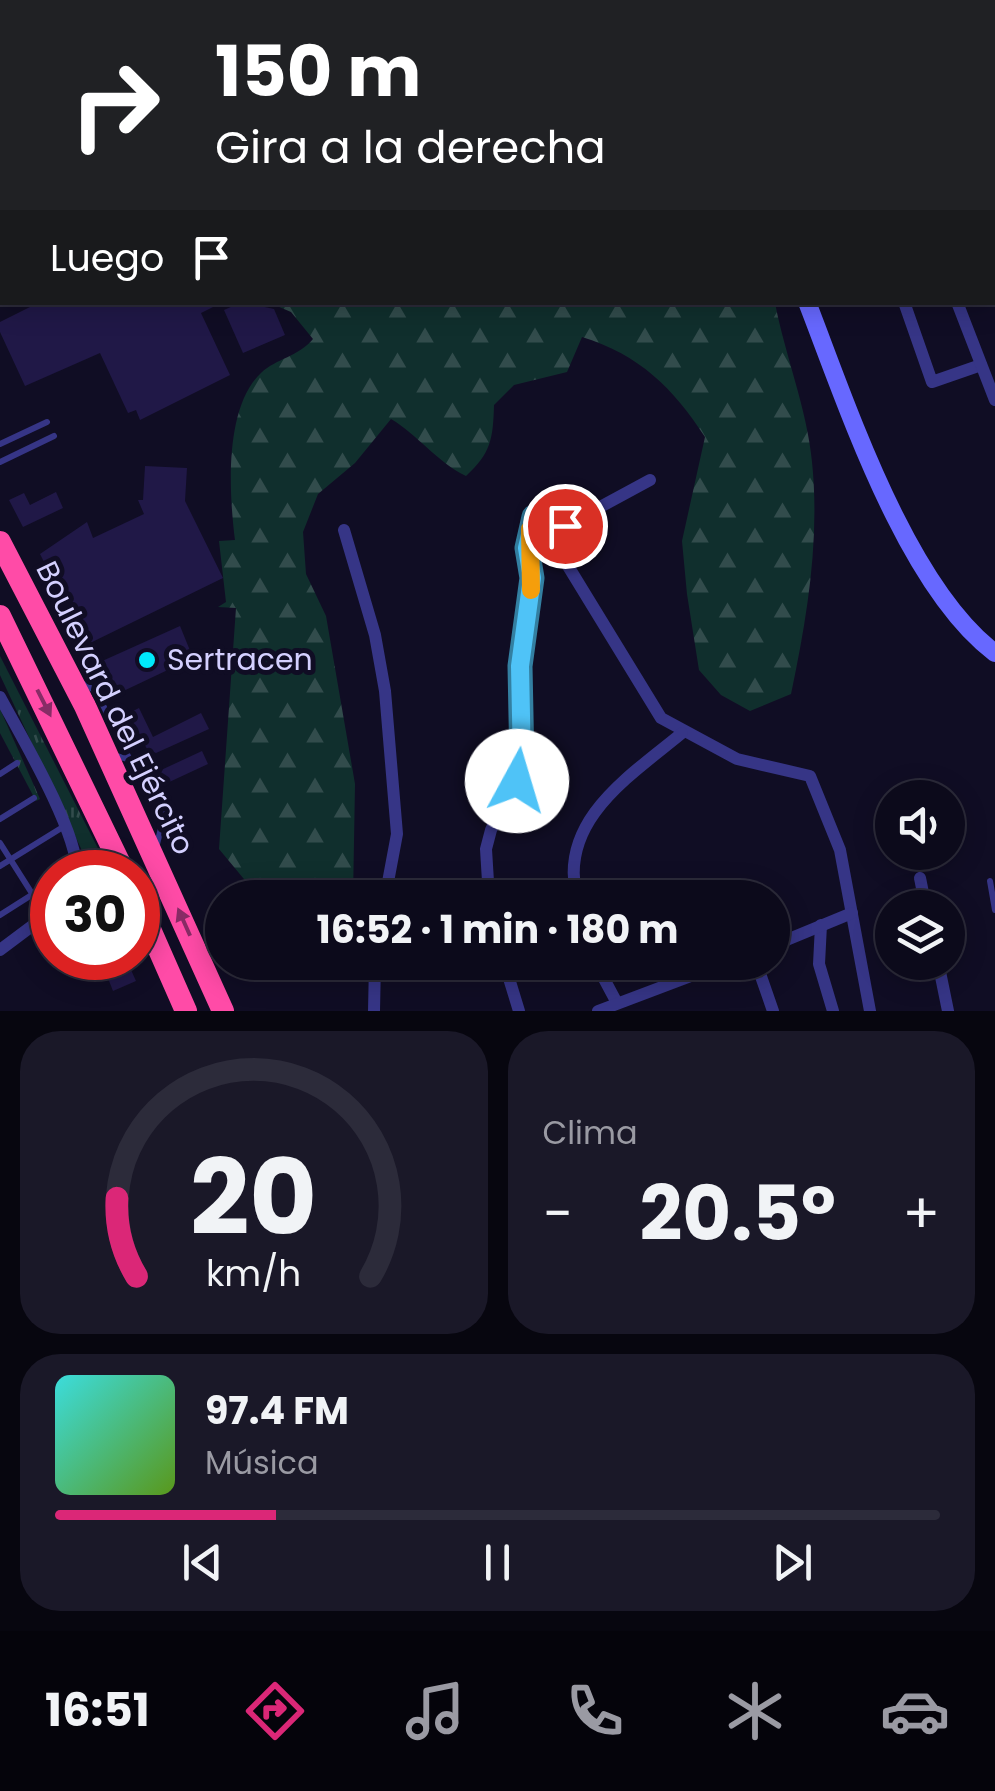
<!DOCTYPE html>
<html lang="es">
<meta charset="utf-8">
<style>
:root{--surface:#0c0a1b;--page:#1a1828;--text:#f1f3f6;--muted:#9a9aa3;--line:#2c2b3a;--accent:#db2777}
body{margin:0;font-family:Poppins,sans-serif;background:var(--page);color:var(--text);height:100vh;display:flex;flex-direction:column;font-size:38px;white-space:nowrap}
*{box-sizing:border-box;margin:0}
p{font-size:32px;color:var(--muted)}
.icon{flex:none;width:55px;height:55px;fill:none;stroke:currentColor;stroke-width:2;stroke-linecap:round;stroke-linejoin:round}
.map{position:relative;height:1011px;overflow:hidden}
.drawer{display:flex;flex-direction:column;gap:20px;padding:20px;background:#07060f;flex:1}
.drawer>*{flex:none}
.banner{position:absolute;left:0px;top:0px;width:995px;height:305px;box-shadow:0 5px 25px #0003,0 0 0 2px var(--line);background:#202124;color:#fff;overflow:hidden}
.controls{position:absolute;left:875px;top:780px;display:grid;gap:20px}
.controls a{display:grid;place-items:center;width:90px;height:90px;border-radius:50%;background:var(--surface);box-shadow:0 5px 25px #0003,0 0 0 2px var(--line);font-size:50px}
.speed{position:absolute;left:30px;top:850px;display:flex;gap:20px;font-size:50px;font-weight:700;text-align:center}
.speed>*{display:grid;place-content:center;width:130px;height:130px;border-radius:50%;background:var(--surface);box-shadow:0 5px 25px #0003,0 0 0 2px var(--line);line-height:1}
.speed .limit{border:15px solid #d22;background:#fff;color:#111}
.pin{position:absolute;display:grid;place-items:center;width:85px;height:85px;color:#fff;margin:-42px;border:5px solid #fff;border-radius:50%;box-shadow:0 2px 10px #0007}
.me{position:absolute;width:110px;margin:-55px;rotate:6deg;stroke-linejoin:round;filter:drop-shadow(0 0 8px #0008)}
.turn{display:flex;align-items:center;gap:35px;height:210px;padding:0 50px;font-size:45px}
.turn .icon{width:130px;height:130px;stroke-width:2.5}
.turn b{display:block;font-size:70px;line-height:85px}
.then{display:flex;align-items:center;height:95px;padding:0 50px;background:#0003;gap:20px;font-size:38px}
.big{font-size:75px;font-weight:700;line-height:1.1}
.drawer .widget{flex:1;display:flex;flex-direction:column;justify-content:center;gap:15px;min-width:0;padding:0 35px;border-radius:40px;background:var(--page)}
.drawer .dial{align-items:center;gap:0}
.dial svg{height:260px;overflow:visible;fill:none;stroke:var(--line);stroke-width:7;stroke-linecap:round;text-anchor:middle}
.dial text{fill:var(--text);stroke:none}
.song{display:flex;align-items:center;gap:30px}
.cover{width:120px;height:120px;border-radius:15px;background:linear-gradient(135deg,hsl(180 70% 55%),hsl(90 70% 35%))}
.played{height:10px;border-radius:5px;background:linear-gradient(90deg,var(--accent) 25%,var(--line) 25%)}
.keys{display:flex;justify-content:space-around;direction:ltr}
.heat{display:flex;justify-content:space-between;align-items:center;font-size:55px;direction:ltr}
.drawer .tiles{flex:1;display:grid;gap:20px;grid-template-columns:1fr 1fr}
.widget:last-child{grid-column:span 2}
.trip{position:absolute;left:205px;top:880px;width:585px;height:100px;border-radius:50px;background:var(--surface);box-shadow:0 5px 25px #0003,0 0 0 2px var(--line);font-weight:700;line-height:100px;text-align:center}
.tab-bar{display:flex;height:160px;justify-content:space-around;align-items:center;background:#05040b;color:var(--muted)}
.tab-bar .icon{width:70px;height:70px}
.tab-bar .active{color:var(--accent)}
.tab-bar b{font-size:45px;color:var(--text)}
.map>svg:first-child{display:block}
.grass{fill:url(#grass-tufts)}
.forest{fill:url(#forest-firs)}
.lines{fill:none;stroke-linecap:round;stroke-linejoin:round}
.river{stroke:#071f44;stroke-width:20}
.building{fill:#201847}
.lane{stroke:#363586;stroke-width:6}
.street{stroke:#363586;stroke-width:12}
.secondary{stroke:#6768ff;stroke-width:18}
.highway{stroke:#ff4ba7;stroke-width:22}
.oneway{fill:#882c66}
.route-casing{stroke:#337fa1;stroke-width:25}
.route{stroke:#4fc3f7;stroke-width:18}
.slow{stroke:#f59e0b;stroke-width:18}
.poi-dot{fill:#00eafb;stroke:#100d24;stroke-width:4}
.labels{text-anchor:middle;stroke-width:10;stroke-linejoin:round;paint-order:stroke}
.poi-label{font-size:30px;fill:#d4d0ff;stroke:#100d24;text-anchor:start}
.street-label{font-size:30px;fill:#d4d0ff;stroke:#100d24}
</style>
<div class="map">
<svg width="995" height="1011" viewBox="0 0 995 1011">
<defs>
<pattern id="grass-tufts" width="24" height="20" patternUnits="userSpaceOnUse" patternTransform="scale(2.5)"><rect width="24" height="20" fill="#102f2d"/><path d="M3 7l-1-3M5 7V3M7 7l1-3M15 17l-1-3M17 17v-4M19 17l1-3" fill="none" stroke="#324c4c"/></pattern>
<pattern id="forest-firs" width="22" height="20" patternUnits="userSpaceOnUse" patternTransform="scale(2.5)"><rect width="22" height="20" fill="#102f2d"/><path d="M5 1l3.5 6h-7zM16 11l3.5 6h-7z" fill="#324c4c"/></pattern>
</defs>
<rect width="100%" height="100%" fill="#100d24"/>
<g class="grass">
<polygon points="0,656 110,872 92,872 0,675"/>
<polygon points="0,709 40,799 36,801 0,733"/>
</g>
<g class="forest">
<polygon points="487,0 699,0 700,2 486,2"/>
<path d="M 270,303 L 775,303 C 785,355 807,409 812,462 C 820,540 807,618 791,694 L 750,711 L 721,695 L 699,670 L 687,594 L 682,541 L 705,437 C 673,388 640,355 582,337 L 567,372 L 514,385 L 494,405 C 493,439 491,453 466,476 C 437,462 418,435 391,419 L 355,463 L 318,494 L 303,532 L 306,574 L 326,616 L 355,784 L 353,897 L 259,897 L 219,849 L 236,608 L 218,607 L 226,602 L 219,541 L 235,540 C 229,493 224,408 261,373 C 277,358 298,357 313,339 L 291,312 Z"/>
</g>
<g class="lines">
<g class="river">
<polyline points="75,0 76,2"/>
<polyline points="727,0 727,2"/>
<polyline points="25,2 29,0"/>
<polyline points="0,39 2,35"/>
</g>
</g>
<g class="building">
<polygon points="40,302 223,302 201,313 230,375 140,420 136,410 128,413 100,353 25,386 0,332 0,322"/>
<polygon points="242,302 274,309 285,335 243,353 224,310"/>
<polygon points="145,466 187,468 185,501 223,578 86,645 40,554 87,522 93,538 144,514 138,500 143,500"/>
<polygon points="56,492 63,508 23,527 9,500 24,493 30,505"/>
<polygon points="180,626 193,658 115,695 100,662"/>
<polygon points="139,708 153,737 201,713 209,729 156,753 147,749 139,733 130,737 121,717"/>
<polygon points="202,751 208,764 165,784 159,771"/>
<polygon points="100,958 115,958 117,964 127,961 136,981 113,991"/>
</g>
<g class="lines">
<g class="lane">
<polyline points="0,270 2,269"/>
<polyline points="0,444 47,422"/>
<polyline points="0,462 54,436"/>
<polyline points="78,681 96,691 129,758"/>
<polyline points="107,713 120,707"/>
<polyline points="112,755 148,764 167,805 157,844"/>
<polyline points="0,774 17,763"/>
<polyline points="0,819 34,798"/>
<polyline points="0,843 45,914"/>
<polyline points="0,866 63,827"/>
<polyline points="990,881 995,910"/>
<polyline points="0,915 52,882"/>
</g>
<g class="street">
<polyline points="337,0 339,2"/>
<polyline points="882,2 882,0"/>
<polyline points="992,20 995,21"/>
<polyline points="992,193 995,193"/>
<polyline points="904,302 932,382 981,365"/>
<polyline points="957,302 995,400"/>
<polyline points="565,526 650,480"/>
<polyline points="344,530 375,635 385,691 397,834 385,898"/>
<path d="M 0,697 C 21,736 77,830 77,872"/>
<polyline points="920,878 926,908"/>
<polyline points="489,898 486,849 491,830 521,765 520,666 532,577 527,547 535,517 552,510 562,516 568,566 661,718 737,759 810,776 840,850 870,1011"/>
<path d="M 577,898 C 557,821 630,776 682,733"/>
<polyline points="821,925 819,964 833,1011"/>
<polyline points="772,946 852,913"/>
<polyline points="0,950 52,911"/>
<polyline points="504,962 519,1011"/>
<polyline points="595,962 617,1003"/>
<polyline points="756,962 773,1011"/>
<polyline points="938,962 948,1011"/>
<polyline points="374,1011 375,962"/>
<polyline points="598,1011 728,962"/>
</g>
<g class="secondary">
<polyline points="779,0 779,2"/>
<path d="M 807,302 C 847,405 906,586 995,653"/>
</g>
<g class="highway">
<polyline points="0,542 85,706 223,1011"/>
<polyline points="0,616 124,872"/>
<polyline points="138,902 186,1011"/>
</g>
</g>
<defs><path id="oneway-solid" d="M-6-.8H1V-3.2L6.5 0L1 3.2V.8H-6Z" transform="scale(2.5)"/></defs>
<g class="oneway">
<use href="#oneway-solid" transform="translate(44 703) rotate(63)"/>
<use href="#oneway-solid" transform="translate(184 922) rotate(-114)"/>
</g>
<g class="lines">
<defs>
<polyline id="route" points="517,781 522,765 520,666 532,578 527,548 534,517 552,510 562,516 565,526"/>
</defs>
<use href="#route" class="route-casing"/>
<use href="#route" class="route"/>
<polyline class="slow" points="530,529 531,590"/>
</g>
<circle class="poi-dot" cx="147" cy="660" r="10"/>
<g class="labels">
<g class="poi-label">
<text x="167" y="670">Sertracen</text>
</g>
<g class="street-label">
<text transform="translate(115 708) rotate(64)" y="10">Boulevard del Ejército</text>
</g>
</g>
</svg>
<div class="controls">
<a><svg class="icon" aria-label="sound" viewBox="0 0 24 24"><path d="M4 9h4l5-4v14l-5-4H4zM17 9q2 3 0 6"/></svg></a>
<a><svg class="icon" aria-label="layers" viewBox="0 0 24 24"><path d="M12 4l9 5-9 5-9-5zM3 14l9 5 9-5"/></svg></a>
</div>
<div class="speed"><div class="limit">30</div></div>
<div class="pin" style="left:565px;top:526px;background:#d93025"><svg class="icon" aria-label="arrive" viewBox="0 0 24 24"><path d="M6 21V4h12l-3 4 3 4H6"/></svg></div>
<svg class="me" style="left:517px;top:781px" viewBox="-20 -20 40 40"><circle r="19" fill="#fff"/><path d="M0-13L10 11 0 6-10 11z" fill="#4fc3f7"/></svg>
<div class="trip">16:52 · 1 min · 180 m</div>
<div class="banner">
<div class="turn"><svg class="icon" aria-label="right" viewBox="0 0 24 24"><path d="M7 20v-9h11M14 6l5 5-5 5"/></svg><div><b>150 m</b>Gira a la derecha</div></div>
<div class="then">Luego<svg class="icon" aria-label="arrive" viewBox="0 0 24 24"><path d="M6 21V4h12l-3 4 3 4H6"/></svg></div>
</div>
</div>
<section class="drawer">
<div class="tiles">
<div class="widget dial"><svg viewBox="0 0 100 80">
<path d="M14 69A42 42 0 1 1 86 69"/>
<path d="M14 69A42 42 0 0 1 8 45" stroke="#db2777"/>
<text x="50" y="56" font-size="32" font-weight="700">20</text>
<text x="50" y="72" font-size="11">km/h</text>
</svg></div>
<div class="widget"><p>Clima</p>
<div class="heat"><a>−</a><b class="big">20.5°</b><a>+</a></div>
</div>
<div class="widget">
<div class="song"><i class="cover"></i><div><b>97.4 FM</b><p>Música</p></div></div>
<div class="played"></div>
<div class="keys"><svg class="icon" aria-label="previous" viewBox="0 0 24 24"><path d="M18 5L8 12l10 7zM5 5v14"/></svg><svg class="icon" aria-label="pause" viewBox="0 0 24 24"><path d="M8 5v14M16 5v14"/></svg><svg class="icon" aria-label="next" viewBox="0 0 24 24"><path d="M6 5l10 7-10 7zM19 5v14"/></svg></div>
</div>
</div>
</section>
<nav class="tab-bar">
<b>16:51</b>
<svg class="icon active" aria-label="directions" viewBox="0 0 24 24"><path d="M12 3l9 9-9 9-9-9zM9 14v-3h6M13 9l2 2-2 2"/></svg>
<svg class="icon" aria-label="music" viewBox="0 0 24 24"><path d="M9 18V5l10-2v13"/><circle cx="6" cy="18" r="3"/><circle cx="16" cy="16" r="3"/></svg>
<svg class="icon" aria-label="phone" viewBox="0 0 24 24"><path d="M5 4h4l2 5-3 2q2 4 5 5l2-3 5 2v4C11 20 4 13 5 4z"/></svg>
<svg class="icon" aria-label="climate" viewBox="0 0 24 24"><path d="M12 3v18M4 7l16 10M4 17L20 7"/></svg>
<svg class="icon" aria-label="car" viewBox="0 0 24 24"><path d="M5 17H2v-5l4-1 3-4h7l3 4 3 1v5h-3M9 17h6M6 11h13"/><circle cx="7" cy="17" r="2"/><circle cx="17" cy="17" r="2"/></svg>
</nav>
